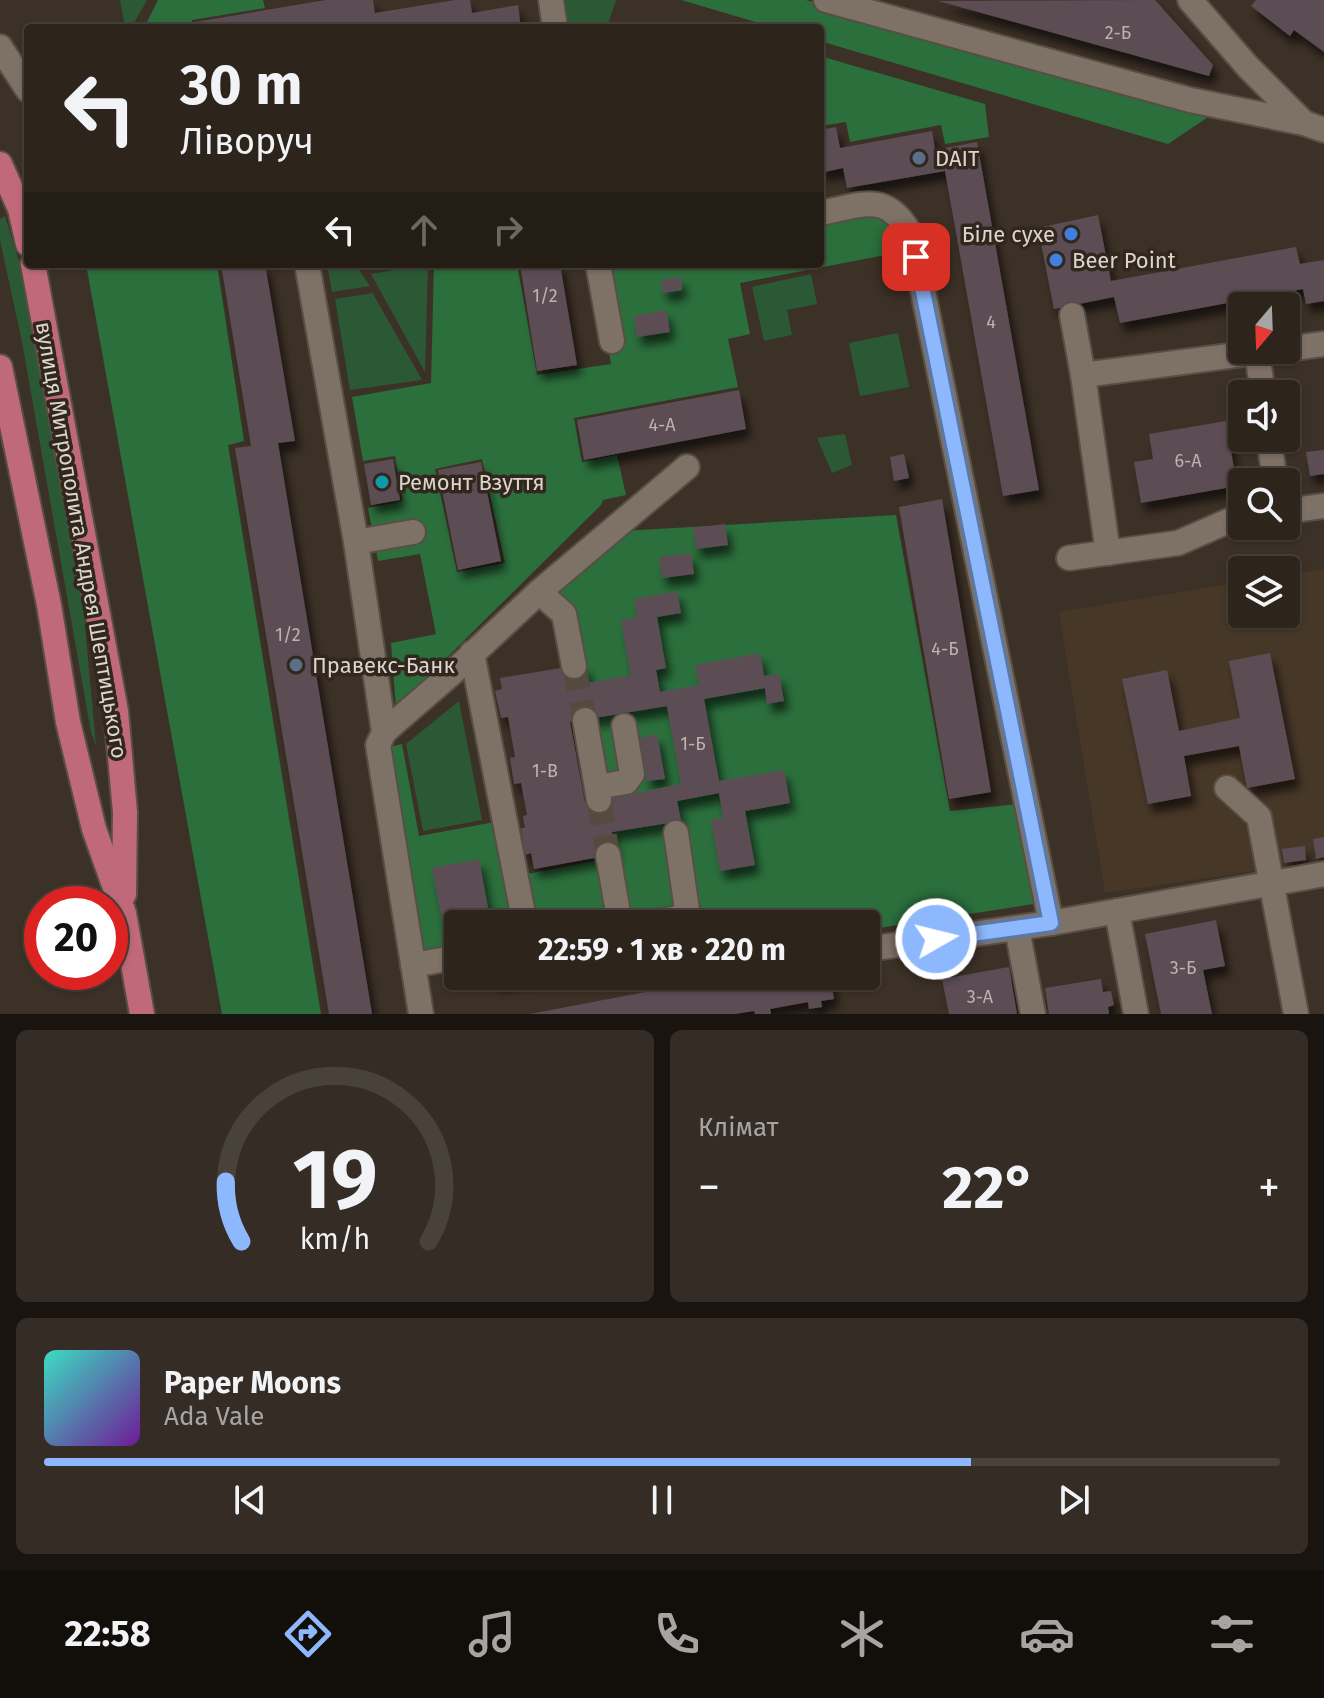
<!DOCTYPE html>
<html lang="uk">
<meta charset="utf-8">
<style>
:root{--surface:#2d251c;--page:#352d25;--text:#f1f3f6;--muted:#a7a5a3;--line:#48423b;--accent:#8eb8fd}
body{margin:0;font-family:"Fira Sans",sans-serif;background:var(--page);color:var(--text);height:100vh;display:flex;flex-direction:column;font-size:30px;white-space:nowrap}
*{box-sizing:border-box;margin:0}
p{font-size:26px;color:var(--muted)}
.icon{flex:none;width:44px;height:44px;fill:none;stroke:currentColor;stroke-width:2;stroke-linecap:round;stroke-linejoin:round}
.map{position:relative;height:1014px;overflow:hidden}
.side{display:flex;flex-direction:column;gap:16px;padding:16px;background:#19140f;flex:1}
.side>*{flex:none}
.banner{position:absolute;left:24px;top:24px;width:800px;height:244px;border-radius:8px;box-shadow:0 2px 6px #0004,0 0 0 2px var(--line);background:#2d251c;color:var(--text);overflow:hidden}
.needle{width:52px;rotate:199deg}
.controls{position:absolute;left:1228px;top:292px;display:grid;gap:16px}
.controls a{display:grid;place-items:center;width:72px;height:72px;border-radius:8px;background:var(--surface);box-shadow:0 2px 6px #0004,0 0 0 2px var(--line);font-size:40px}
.speed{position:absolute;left:24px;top:886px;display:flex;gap:16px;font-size:40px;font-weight:700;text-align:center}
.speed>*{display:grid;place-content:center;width:104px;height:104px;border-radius:50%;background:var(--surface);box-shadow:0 2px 6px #0004,0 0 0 2px var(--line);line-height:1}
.speed .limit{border:12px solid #d22;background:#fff;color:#111}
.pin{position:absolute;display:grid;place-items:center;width:68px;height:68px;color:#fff;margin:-34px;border-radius:16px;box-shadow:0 4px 12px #0006}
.me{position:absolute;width:88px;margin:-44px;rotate:82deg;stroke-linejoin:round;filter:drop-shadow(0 0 6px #0008)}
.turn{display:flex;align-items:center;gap:28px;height:168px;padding:0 24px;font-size:36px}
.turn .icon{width:104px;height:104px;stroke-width:2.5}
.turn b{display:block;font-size:56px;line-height:68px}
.lanes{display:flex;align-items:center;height:76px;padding:0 24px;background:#0003;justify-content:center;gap:40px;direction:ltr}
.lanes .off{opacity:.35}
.big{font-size:60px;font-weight:700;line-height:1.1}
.side .card{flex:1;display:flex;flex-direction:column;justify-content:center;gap:12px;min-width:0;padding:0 28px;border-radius:12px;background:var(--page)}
.side .dial{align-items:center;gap:0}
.dial svg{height:208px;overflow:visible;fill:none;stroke:var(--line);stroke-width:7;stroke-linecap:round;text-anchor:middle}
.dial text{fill:var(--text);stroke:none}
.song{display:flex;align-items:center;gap:24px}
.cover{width:96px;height:96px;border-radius:12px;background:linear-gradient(135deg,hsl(170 70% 55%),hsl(280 70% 35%))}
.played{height:8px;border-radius:4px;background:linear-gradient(90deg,var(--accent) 75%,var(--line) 75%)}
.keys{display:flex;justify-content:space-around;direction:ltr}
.heat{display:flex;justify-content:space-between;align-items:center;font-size:44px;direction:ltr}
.side .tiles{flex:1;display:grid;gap:16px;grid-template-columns:1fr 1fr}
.card:last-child{grid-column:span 2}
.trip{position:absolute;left:444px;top:910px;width:436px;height:80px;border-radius:8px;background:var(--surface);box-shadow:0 2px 6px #0004,0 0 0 2px var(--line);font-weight:700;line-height:80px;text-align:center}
.dock{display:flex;height:128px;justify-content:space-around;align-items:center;background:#120f0b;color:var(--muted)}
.dock .icon{width:56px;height:56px}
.dock .selected{color:var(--accent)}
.dock b{font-size:36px;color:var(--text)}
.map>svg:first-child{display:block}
.built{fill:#473727}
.green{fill:#2c5935}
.forest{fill:#2b6f3c;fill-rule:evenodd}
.building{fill:#5c4d55;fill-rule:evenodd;filter:url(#shadow)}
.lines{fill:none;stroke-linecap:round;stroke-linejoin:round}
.minor-tunnel{stroke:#544a3f;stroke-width:24;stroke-dasharray:24 12;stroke-linecap:butt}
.minor-casing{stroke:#574e44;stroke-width:28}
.major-casing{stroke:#574e44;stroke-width:28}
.minor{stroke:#7e7166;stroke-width:24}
.major{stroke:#bf6979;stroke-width:24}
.route-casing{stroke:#5c78a4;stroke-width:20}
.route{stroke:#8eb8fd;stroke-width:14}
.service-dot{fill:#5c6f8a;stroke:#32271d;stroke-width:3}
.shop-dot{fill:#3f7fe0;stroke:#32271d;stroke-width:3}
.culture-dot{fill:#0f9aa8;stroke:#32271d;stroke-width:3}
.labels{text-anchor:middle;stroke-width:7;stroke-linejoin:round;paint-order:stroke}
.number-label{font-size:18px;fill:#bcb3b0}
.poi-label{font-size:22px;fill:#dcd5ce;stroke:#32271d;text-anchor:start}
.street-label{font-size:22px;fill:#dcd5ce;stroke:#32271d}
</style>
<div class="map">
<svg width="1324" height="1014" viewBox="0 0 1324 1014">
<defs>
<filter id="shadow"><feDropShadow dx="5" dy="9" stdDeviation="4" flood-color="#0009"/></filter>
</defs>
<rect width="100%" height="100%" fill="#3c3126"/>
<polygon class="built" points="1324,569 1324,861 1105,893 1059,612 1242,582 1242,614 1286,614 1286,575"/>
<g class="green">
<polygon points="120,0 147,0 131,28 125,28"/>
<polygon points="562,0 616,0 608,24 591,28 566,28"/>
<polygon points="5,216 20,265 37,338 80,572 96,746 91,732 22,342 0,240 0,219"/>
<polygon points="327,264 355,264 370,286 332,292"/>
<polygon points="428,264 425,372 371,274"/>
<polygon points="811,274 817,304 787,310 792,335 764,341 752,287"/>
<polygon points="373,293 373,294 422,380 350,390 335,299"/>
<polygon points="898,333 909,387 860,396 849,343"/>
<polygon points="845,434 852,465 832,473 817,438"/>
<polygon points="459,701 482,820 423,831 406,744"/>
</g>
<g class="forest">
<polygon points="158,0 263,0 265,8 192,20 193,28 144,28"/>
<polygon points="681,0 806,0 1214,113 1168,144 820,41 820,28 776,28"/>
<polygon points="820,56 985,104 989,137 945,144 941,125 850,142 846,122 820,126"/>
<path d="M 876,212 L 903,234 L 906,251 L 740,283 L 750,334 L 728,339 L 738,387 L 574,418 L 582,462 L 617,455 L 626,495 L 603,500 L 601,505 L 396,708 L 391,643 L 436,634 L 420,554 L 378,561 L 368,508 L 403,501 L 395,456 L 363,461 L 352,397 L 431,383 L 434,264 L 517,264 L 537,375 L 611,364 L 593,266 L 820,264 L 820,222 ZM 482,459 L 505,563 L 457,572 L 435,469 Z"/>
<polygon points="86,264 217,264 244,441 228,445 321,1014 222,1014"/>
<polygon points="896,515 950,811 1018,804 1040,903 866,930 866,924 624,924 574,607 553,588 622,531"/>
<polygon points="402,744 419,836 500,821 519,924 458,924 458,949 418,956 380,749"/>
<polygon points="605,859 617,924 531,924 522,875"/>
<polygon points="485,976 568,976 487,989"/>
</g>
<g class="building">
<polygon points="326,0 373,0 375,13 455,0 470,0 472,13 518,5 521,28 196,28 195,22"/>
<polygon points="1155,0 1213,65 1209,76 938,1"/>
<polygon points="1256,0 1324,0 1324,52 1294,30 1290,36 1251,6"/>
<polygon points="836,127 840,148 932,131 935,150 977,142 1039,490 1003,496 945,171 847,188 843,168 820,173 820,130"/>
<polygon points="1098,215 1111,281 1296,247 1300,264 1324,260 1324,301 1306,304 1303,289 1120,323 1114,297 1054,309 1038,228"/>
<polygon points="221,264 265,264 295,441 278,443 372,1014 329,1014 235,448 251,446"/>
<polygon points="520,264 560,264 577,365 537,371"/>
<polygon points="681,277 682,290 663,293 661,280"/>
<polygon points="666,310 670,332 637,337 634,316"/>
<polygon points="739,390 746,429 584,460 577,420"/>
<polygon points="1226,421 1237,486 1141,503 1134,462 1153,459 1149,434"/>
<polygon points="1324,450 1324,474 1310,476 1306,452"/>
<polygon points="904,454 909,478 894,481 890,457"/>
<polygon points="393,459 400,500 371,505 364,464"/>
<polygon points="481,462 501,561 458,570 438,470"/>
<polygon points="942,499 991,792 949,799 899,507"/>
<polygon points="725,524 728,545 696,549 693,528"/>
<polygon points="691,553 694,574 662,578 659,557"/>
<path d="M 677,591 L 681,613 L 657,617 L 666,668 L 656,670 L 660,692 L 699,685 L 695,665 L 760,653 L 764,676 L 779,674 L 784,701 L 767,704 L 765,688 L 704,699 L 719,781 L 784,770 L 790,803 L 745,811 L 755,865 L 720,871 L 711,820 L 723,818 L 719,793 L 677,801 L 681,821 L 612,832 L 616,854 L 534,869 L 531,853 L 525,855 L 521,828 L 525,828 L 523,816 L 527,815 L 521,783 L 514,784 L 510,758 L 515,757 L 508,717 L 501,718 L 495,691 L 502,689 L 500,678 L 586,664 L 588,683 L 631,675 L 621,620 L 637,617 L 634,599 ZM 667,706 L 681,784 L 585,803 L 570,722 Z"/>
<polygon points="1270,653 1295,779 1247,788 1239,746 1184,756 1191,796 1148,804 1122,679 1167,670 1179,731 1240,718 1229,661"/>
<polygon points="657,734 665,779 647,781 640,738"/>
<polygon points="1324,837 1324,857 1316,859 1313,839"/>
<polygon points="1305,846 1306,860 1284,863 1282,849"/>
<polygon points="479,859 491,924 458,924 458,932 445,935 432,868"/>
<polygon points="1216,920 1225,966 1203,970 1212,1014 1161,1014 1145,934"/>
<polygon points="1009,967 1017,1014 949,1014 942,979"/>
<polygon points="494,976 523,976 523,978 495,983"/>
<polygon points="729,976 830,976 834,999 821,1001 822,1007 809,1009 808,1002 770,1009 771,1014 755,1014 754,1011 735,1014 530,1014"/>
<polygon points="1101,979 1103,992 1111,991 1114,1005 1108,1007 1109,1014 1049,1014 1045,988"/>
</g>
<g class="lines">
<g class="minor-tunnel">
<polyline points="574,666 585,720"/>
<polyline points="599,800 608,855"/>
</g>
<defs>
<g id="minor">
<polyline points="551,0 555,28"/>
<polyline points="826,0 1190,100 1304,123 1324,130"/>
<polyline points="1190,0 1248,67 1304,123"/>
<polyline points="0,47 28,90"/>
<path d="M 820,213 C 864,205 887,190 912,237 L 1051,923"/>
<polyline points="307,264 356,542 384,732 378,745 421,1014"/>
<polyline points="598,264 612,341"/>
<polyline points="1072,315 1083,375 1275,350"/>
<polyline points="1286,349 1324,344"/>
<polyline points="1257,352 1263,394"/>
<polyline points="1083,375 1108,553"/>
<polyline points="1269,438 1275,482"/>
<polyline points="1286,511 1324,506"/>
<polyline points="356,542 413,532"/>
<polyline points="1069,558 1178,543 1233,519 1242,517"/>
<polyline points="539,592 564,614 574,666"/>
<polyline points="472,653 525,924"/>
<polyline points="585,720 599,800"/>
<polyline points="384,732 452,673 539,592 687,467"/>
<polyline points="597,787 626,782 632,774 624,726"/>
<polyline points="1227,788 1259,817 1296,1014"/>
<polyline points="608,855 620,924"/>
<polyline points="1117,911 1136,1014"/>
<polyline points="643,924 679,918 687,910 676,833"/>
<polyline points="1017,928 1033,1014"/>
<polyline points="882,947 1051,923 1324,874"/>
<polyline points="413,965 458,957"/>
</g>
<g id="major">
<polyline points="0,164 20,209 28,244"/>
<polyline points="33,264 116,711 125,812 124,894"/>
<polyline points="0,367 49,605 68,722 94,829 124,913 142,1014"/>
</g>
</defs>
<use href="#minor" class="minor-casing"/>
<use href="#major" class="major-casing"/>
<use href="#minor" class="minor"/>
<use href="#major" class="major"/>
</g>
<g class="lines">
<defs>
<polyline id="route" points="916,257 1051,923 936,939"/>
</defs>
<use href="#route" class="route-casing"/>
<use href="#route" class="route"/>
</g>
<g class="service-dot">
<circle cx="919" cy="158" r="8"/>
<circle cx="296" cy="665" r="8"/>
</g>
<g class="shop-dot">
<circle cx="1071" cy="234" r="8"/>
<circle cx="1056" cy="260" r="8"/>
</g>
<circle class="culture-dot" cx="382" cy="482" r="8"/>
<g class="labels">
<g class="number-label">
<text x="1118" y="39">2-Б</text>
<text x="545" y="302">1/2</text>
<text x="991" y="328">4</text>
<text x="662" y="431">4-А</text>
<text x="1188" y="467">6-А</text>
<text x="288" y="641">1/2</text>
<text x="945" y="655">4-Б</text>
<text x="693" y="750">1-Б</text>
<text x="545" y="777">1-В</text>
<text x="1183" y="974">3-Б</text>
<text x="980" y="1003">3-А</text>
</g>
<g class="poi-label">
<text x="935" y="166">DAIT</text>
<text x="1055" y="242" text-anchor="end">Біле сухе</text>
<text x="1072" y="268">Beer Point</text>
<text x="398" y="490">Ремонт Взуття</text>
<text x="312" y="673">Правекс-Банк</text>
</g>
<g class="street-label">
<text transform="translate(82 540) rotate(80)" y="8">вулиця Митрополита Андрея Шептицького</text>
</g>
</g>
</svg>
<div class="controls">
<a><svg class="needle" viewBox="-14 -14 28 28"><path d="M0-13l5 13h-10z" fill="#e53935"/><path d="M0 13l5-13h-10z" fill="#a7a5a3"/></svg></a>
<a><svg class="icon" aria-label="sound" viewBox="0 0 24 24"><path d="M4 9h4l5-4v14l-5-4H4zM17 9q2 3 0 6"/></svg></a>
<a><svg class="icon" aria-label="search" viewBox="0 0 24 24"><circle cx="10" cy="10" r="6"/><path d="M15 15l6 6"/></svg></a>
<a><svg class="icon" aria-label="layers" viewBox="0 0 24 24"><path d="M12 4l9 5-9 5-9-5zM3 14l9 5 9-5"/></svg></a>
</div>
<div class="speed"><div class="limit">20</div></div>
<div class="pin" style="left:916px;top:257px;background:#d93025"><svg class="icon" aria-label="arrive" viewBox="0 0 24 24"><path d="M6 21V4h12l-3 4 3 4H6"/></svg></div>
<svg class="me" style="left:936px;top:939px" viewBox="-20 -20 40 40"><circle r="17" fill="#8eb8fd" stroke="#fff" stroke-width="3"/><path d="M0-11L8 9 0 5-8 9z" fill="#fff"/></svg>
<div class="trip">22:59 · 1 хв · 220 m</div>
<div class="banner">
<div class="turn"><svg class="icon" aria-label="left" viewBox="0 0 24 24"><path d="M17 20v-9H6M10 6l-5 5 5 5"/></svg><div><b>30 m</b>Ліворуч</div></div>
<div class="lanes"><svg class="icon" aria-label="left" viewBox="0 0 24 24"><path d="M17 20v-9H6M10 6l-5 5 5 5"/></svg><svg class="icon off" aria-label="ahead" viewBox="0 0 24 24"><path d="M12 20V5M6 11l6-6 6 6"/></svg><svg class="icon off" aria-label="right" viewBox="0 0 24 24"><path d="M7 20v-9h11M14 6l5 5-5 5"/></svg></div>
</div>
</div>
<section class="side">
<div class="tiles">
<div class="card dial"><svg viewBox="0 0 100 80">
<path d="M14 69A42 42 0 1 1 86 69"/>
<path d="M14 69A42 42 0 0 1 8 46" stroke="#8eb8fd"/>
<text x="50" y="56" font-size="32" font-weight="700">19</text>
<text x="50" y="72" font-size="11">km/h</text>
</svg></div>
<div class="card"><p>Клімат</p>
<div class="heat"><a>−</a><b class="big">22°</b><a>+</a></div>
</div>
<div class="card">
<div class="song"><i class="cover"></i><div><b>Paper Moons</b><p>Ada Vale</p></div></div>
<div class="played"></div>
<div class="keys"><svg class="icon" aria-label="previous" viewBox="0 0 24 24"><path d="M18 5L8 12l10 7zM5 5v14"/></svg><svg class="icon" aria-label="pause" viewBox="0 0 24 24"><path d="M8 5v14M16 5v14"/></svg><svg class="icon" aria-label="next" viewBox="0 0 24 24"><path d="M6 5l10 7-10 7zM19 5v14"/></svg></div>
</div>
</div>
</section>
<nav class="dock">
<b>22:58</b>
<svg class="icon selected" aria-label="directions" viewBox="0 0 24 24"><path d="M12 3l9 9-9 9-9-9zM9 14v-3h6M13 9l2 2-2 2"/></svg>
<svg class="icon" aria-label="music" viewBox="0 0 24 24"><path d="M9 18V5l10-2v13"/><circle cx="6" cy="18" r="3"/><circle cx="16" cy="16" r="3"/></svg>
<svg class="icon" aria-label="phone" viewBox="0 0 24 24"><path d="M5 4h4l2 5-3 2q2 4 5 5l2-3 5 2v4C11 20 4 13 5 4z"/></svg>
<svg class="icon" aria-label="climate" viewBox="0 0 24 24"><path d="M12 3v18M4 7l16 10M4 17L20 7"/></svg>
<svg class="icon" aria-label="car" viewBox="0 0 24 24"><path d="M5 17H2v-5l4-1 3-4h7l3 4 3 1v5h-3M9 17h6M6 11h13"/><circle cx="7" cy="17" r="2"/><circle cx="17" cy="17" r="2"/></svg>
<svg class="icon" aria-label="filters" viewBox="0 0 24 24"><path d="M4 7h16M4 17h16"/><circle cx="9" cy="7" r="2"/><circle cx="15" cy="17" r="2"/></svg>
</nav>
